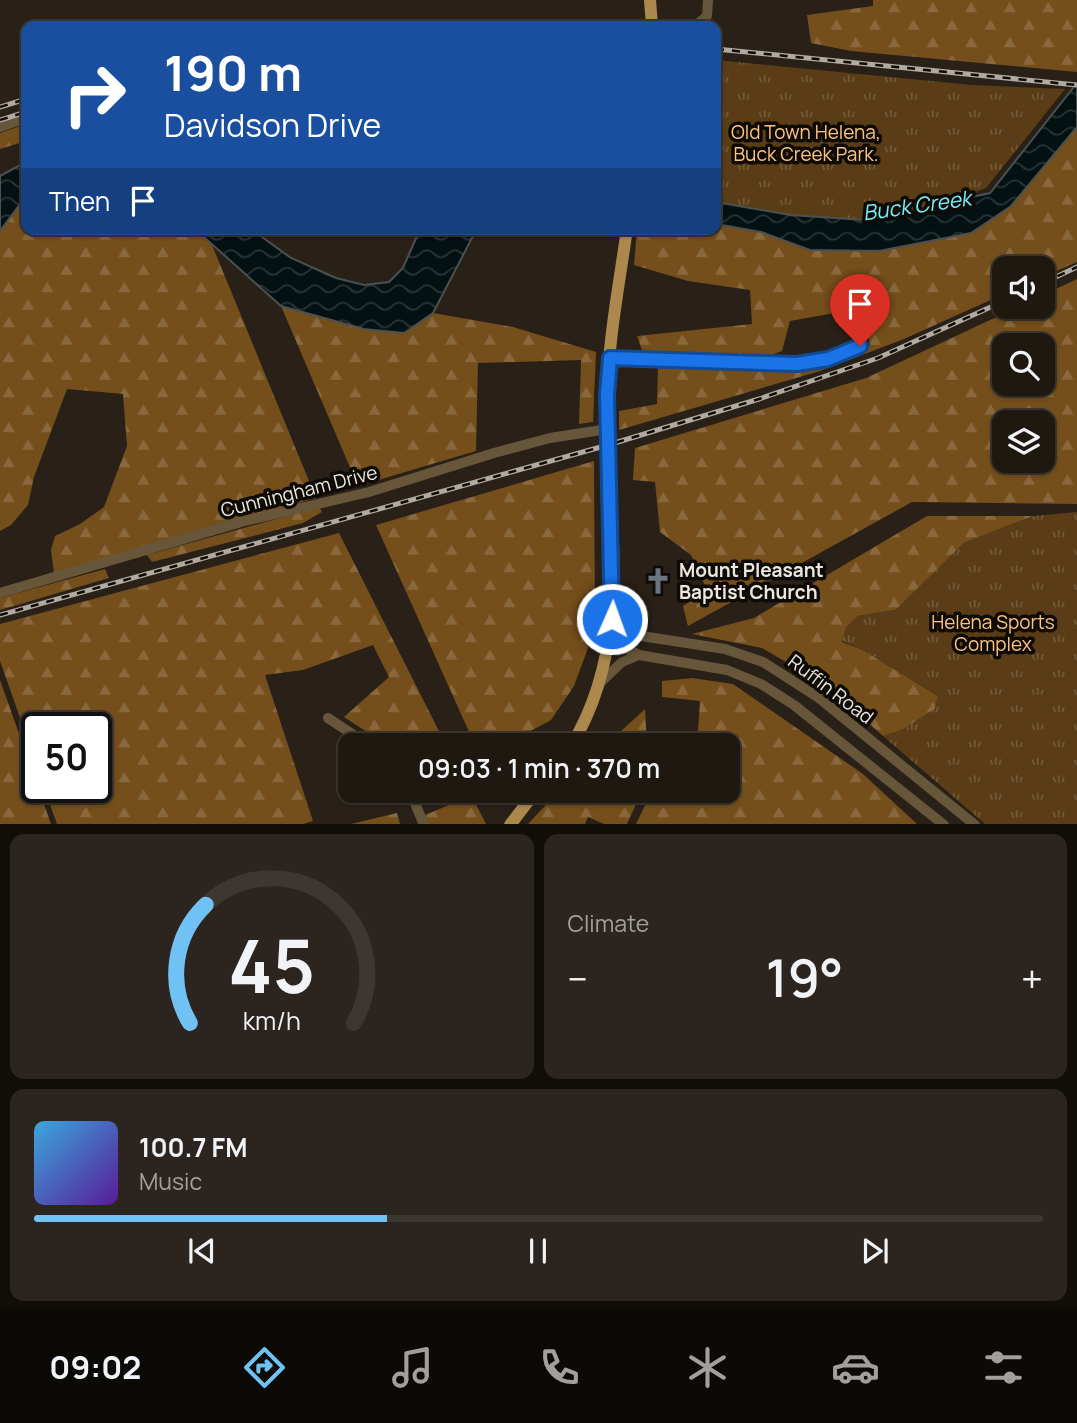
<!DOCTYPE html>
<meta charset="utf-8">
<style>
:root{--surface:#1f1811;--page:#2c251f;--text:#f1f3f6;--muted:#a1a09f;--line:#3c3731;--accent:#70c2f4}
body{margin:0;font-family:Manrope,sans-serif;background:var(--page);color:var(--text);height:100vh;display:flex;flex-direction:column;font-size:26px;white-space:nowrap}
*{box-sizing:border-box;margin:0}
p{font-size:23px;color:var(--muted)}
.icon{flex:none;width:38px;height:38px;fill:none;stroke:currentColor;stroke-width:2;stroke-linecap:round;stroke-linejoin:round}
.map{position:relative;height:824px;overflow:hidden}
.side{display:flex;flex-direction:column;gap:10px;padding:10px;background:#110d09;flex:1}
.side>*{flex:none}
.hud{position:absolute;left:21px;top:21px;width:700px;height:214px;border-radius:14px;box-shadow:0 2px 5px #0004,0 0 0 2px var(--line);background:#1a4fa0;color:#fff;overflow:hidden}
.buttons{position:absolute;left:992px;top:256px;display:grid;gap:14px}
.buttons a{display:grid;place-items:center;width:63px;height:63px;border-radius:14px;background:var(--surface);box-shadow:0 2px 5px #0004,0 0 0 2px var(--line);font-size:35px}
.speed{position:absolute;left:21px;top:712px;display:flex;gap:14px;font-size:35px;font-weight:700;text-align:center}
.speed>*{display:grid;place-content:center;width:91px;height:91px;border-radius:50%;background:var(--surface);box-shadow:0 2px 5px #0004,0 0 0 2px var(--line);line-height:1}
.speed .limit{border:4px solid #111;border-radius:10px;background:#fff;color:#111}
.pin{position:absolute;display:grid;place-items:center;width:60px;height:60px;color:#fff;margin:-72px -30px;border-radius:50% 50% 50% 0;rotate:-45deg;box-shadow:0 0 7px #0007}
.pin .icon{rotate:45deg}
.me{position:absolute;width:77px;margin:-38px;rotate:2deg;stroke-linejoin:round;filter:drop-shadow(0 0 5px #0008)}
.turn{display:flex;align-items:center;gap:24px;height:147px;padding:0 28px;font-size:32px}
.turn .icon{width:91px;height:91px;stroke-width:2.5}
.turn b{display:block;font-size:49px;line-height:60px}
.then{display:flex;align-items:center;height:66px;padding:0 28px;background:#0003;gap:14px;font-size:26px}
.big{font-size:52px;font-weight:600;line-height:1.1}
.side .tile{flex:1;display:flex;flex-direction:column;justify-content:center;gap:10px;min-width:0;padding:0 24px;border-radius:14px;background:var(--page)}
.side .dial{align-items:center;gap:0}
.dial svg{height:182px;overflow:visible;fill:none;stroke:var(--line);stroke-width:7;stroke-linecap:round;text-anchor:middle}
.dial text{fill:var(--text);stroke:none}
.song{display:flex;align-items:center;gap:21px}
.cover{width:84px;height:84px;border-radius:10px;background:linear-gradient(135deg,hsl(200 70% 55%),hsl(270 70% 35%))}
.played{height:7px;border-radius:4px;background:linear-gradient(90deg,var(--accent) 35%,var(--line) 35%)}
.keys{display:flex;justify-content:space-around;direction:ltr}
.heat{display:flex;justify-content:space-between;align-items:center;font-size:38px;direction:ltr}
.side .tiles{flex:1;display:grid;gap:10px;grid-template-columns:1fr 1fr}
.tile:last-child{grid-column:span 2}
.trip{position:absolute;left:338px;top:733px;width:402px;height:70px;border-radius:14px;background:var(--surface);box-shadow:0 2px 5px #0004,0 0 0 2px var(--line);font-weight:600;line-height:70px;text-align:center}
.tab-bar{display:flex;height:112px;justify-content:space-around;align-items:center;background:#0c0a07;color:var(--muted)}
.tab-bar .icon{width:49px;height:49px}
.tab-bar .on{color:var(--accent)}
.tab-bar b{font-size:32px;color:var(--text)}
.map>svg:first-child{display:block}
.forest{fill:url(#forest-firs);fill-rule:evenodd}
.park{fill:url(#park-tufts)}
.water{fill:url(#water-waves);stroke:#4a5150;stroke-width:2}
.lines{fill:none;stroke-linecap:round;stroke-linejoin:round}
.minor{stroke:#67563a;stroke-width:10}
.major{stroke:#ac884d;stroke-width:12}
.rail-casing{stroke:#b1aaa3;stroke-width:5}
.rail{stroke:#0e0b07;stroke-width:2.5;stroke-dasharray:8;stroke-linecap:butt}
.route-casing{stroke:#114b97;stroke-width:18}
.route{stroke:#1a73e8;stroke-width:12}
.labels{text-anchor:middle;stroke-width:7;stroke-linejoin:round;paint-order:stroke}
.park-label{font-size:19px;fill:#fdc480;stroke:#0e0b07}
.street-label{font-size:19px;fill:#ece6e0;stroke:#0e0b07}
.poi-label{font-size:19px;font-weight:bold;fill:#ece6e0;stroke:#0e0b07;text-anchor:start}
.water-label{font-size:21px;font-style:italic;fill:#78edfb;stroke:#0e0b07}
</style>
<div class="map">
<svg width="1077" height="825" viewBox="0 0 1077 825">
<defs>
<pattern id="forest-firs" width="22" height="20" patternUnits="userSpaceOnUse" patternTransform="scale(1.75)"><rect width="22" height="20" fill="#744e1b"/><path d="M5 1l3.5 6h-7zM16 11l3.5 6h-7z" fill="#88683c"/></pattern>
<pattern id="park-tufts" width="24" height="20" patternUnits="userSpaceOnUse" patternTransform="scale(1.75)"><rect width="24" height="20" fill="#5a3d16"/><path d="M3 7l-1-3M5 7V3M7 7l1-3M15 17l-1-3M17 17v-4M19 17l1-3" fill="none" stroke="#725938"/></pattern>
<pattern id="water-waves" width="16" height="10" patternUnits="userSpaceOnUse" patternTransform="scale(1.75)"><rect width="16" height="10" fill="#041113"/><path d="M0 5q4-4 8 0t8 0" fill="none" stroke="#293435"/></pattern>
</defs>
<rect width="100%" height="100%" fill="#292017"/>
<g class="forest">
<polygon points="873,0 1077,0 1077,72 851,51 811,43 807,15 873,6"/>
<polygon points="26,124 26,141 0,149 0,133"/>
<polygon points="1077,127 1077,262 1043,277 1043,268 1004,268 1004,294 904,339 820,371 619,430 619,411 657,404 658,365 756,368 819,365 870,345 862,308 790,321 782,351 757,360 643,353 637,336 752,324 750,290 688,281 634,265 637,229 716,229 716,224 761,232 810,250 971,233"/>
<polygon points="26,196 26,229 195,229 212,245 316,498 54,573 51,550 55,536 80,524 104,507 127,446 123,394 67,389 34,477 28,505 11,525 0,531 0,231"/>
<path d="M 1077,279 L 1077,504 L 912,502 L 688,626 L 683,606 L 707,590 L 691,555 L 660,532 L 655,482 L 633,480 L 635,448 L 866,378 L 1020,306 L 1043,306 L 1043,295 ZM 1004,345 L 1043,345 L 1043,383 L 1004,383 ZM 1004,422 L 1043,422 L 1043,460 L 1004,460 Z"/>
<polygon points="281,306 364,329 404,333 433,313 513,327 596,352 593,422 579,424 581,360 478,363 476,451 358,486"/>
<polygon points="594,461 595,629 574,686 551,720 505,745 475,745 376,525"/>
<polygon points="319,507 322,512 303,523 152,562 147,555"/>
<polygon points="927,516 1033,516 964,543 896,610 858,616 842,642 863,650 938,696 935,709 902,730 883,736 827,686 762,648 692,634 754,618"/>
<polygon points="339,533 446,745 433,745 423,737 387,745 344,717 389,677 373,645 303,670 265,675 313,821 300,825 57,824 44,788 96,788 96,728 37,728 37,766 0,661 0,624"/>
<polygon points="105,569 109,578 0,610 0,598"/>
<polygon points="692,678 733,684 863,774 917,824 636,824 652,791 728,791 728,746 697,745 700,701 662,697 662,681"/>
<polygon points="0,680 51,824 0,824"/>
<polygon points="645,709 647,745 606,745"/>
<polygon points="443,791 469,791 486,824 428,824 425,815 449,805"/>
<polygon points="559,791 642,791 627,824 604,824 588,817 585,824 528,824"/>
<polygon points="397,813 400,824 351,824"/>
</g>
<g class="park">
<polygon points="716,60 972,85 1065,89 986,188 949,202 864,220 790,215 716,202"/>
<polygon points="1077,512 1077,824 985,824 883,736 902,730 935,709 938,696 863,650 842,641 846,627 858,616 896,610 964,543 1033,516"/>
</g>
<g class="water">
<polygon points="1077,83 1077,127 1011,206 971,233 879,251 810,250 761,232 716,224 716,202 790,215 864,220 990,193"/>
<polygon points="26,162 26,196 0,231 0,176"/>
<polygon points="195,229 251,229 291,258 336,278 364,285 389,282 403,268 420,229 481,229 474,234 433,313 404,333 364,329 281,306"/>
</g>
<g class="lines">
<g class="minor">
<polyline points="695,26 707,16 708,0"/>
<polyline points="0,127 26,118"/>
<polyline points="610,358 798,364 828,359 860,346"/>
<polyline points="0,593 245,521 369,492 494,453 550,438 608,429"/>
<polyline points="611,640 635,635 725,649 763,662 819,698 975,825"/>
<polyline points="611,640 639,655 727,670 761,684 794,705 944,825"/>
<polyline points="601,682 622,662 639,655"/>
<polyline points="328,718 370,746"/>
<polyline points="410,791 424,825"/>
</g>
<g class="major">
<polyline points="650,0 652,26"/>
<path d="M 571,746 C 636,640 607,516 607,398 C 608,342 619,285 627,229"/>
<polyline points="510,825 536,791"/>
</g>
<defs>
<g id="rail">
<polyline points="346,26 408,22 490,26"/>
<polyline points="716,49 1077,85"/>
<polyline points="0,107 26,99"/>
<polyline points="0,120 26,112"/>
<polyline points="1043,283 1077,267"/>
<polyline points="0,615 608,445 759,399 878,358 1004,301"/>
</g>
</defs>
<use href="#rail" class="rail-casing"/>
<use href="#rail" class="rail"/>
</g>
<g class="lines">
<defs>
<polyline id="route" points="612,619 607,395 610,358 797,364 828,359 860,346"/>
</defs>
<use href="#route" class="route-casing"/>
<use href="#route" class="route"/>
</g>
<defs>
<symbol id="church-bare" viewBox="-9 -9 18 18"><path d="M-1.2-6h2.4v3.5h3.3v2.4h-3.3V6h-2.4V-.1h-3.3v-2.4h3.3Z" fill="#6b7280" stroke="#0e0b07" stroke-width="2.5" paint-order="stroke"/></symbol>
</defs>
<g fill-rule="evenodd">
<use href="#church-bare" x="639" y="562" width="38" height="38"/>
</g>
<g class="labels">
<g class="park-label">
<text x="806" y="139">Old Town Helena,<tspan x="806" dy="22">Buck Creek Park.</tspan></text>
<text x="993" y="629">Helena Sports<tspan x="993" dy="22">Complex</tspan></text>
</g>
<g class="street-label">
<text transform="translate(299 491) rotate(-14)" y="7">Cunningham Drive</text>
<text transform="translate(831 689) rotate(37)" y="7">Ruffin Road</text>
</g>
<g class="poi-label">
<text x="679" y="577">Mount Pleasant<tspan x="679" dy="22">Baptist Church</tspan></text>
</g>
<g class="water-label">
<text transform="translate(917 206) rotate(-8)" y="7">Buck Creek</text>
</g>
</g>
</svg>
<div class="buttons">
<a><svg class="icon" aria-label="sound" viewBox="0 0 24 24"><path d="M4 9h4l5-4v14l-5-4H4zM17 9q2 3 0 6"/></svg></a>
<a><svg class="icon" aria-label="search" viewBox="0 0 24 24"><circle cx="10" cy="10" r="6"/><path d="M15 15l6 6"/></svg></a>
<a><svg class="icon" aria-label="layers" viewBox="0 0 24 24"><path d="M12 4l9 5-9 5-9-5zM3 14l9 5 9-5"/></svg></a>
</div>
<div class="speed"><div class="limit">50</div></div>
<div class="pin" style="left:860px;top:346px;background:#d93025"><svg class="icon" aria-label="arrive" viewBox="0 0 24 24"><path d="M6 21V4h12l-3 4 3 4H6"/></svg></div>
<svg class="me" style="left:612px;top:619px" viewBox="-20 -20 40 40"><circle r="17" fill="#1a73e8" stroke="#fff" stroke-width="3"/><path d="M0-11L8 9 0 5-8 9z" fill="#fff"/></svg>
<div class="trip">09:03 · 1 min · 370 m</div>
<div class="hud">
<div class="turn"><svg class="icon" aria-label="right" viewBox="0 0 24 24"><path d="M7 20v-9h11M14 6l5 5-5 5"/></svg><div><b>190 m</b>Davidson Drive</div></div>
<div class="then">Then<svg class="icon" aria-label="arrive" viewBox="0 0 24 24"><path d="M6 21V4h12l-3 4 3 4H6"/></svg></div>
</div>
</div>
<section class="side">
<div class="tiles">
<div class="tile dial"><svg viewBox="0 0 100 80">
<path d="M14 69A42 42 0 1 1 86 69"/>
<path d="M14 69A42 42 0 0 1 21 17" stroke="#70c2f4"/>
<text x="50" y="56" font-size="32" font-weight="700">45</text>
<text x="50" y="72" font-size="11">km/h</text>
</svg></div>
<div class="tile"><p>Climate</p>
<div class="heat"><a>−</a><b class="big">19°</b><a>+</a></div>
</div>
<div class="tile">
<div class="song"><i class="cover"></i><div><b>100.7 FM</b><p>Music</p></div></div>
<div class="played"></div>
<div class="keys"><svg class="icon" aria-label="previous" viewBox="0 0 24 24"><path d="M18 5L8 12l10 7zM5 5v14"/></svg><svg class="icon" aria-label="pause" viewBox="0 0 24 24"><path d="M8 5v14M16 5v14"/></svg><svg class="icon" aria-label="next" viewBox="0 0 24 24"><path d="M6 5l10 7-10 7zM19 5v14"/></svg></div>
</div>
</div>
</section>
<nav class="tab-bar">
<b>09:02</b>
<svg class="icon on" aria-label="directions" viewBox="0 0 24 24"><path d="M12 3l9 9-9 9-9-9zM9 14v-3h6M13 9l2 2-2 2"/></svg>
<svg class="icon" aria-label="music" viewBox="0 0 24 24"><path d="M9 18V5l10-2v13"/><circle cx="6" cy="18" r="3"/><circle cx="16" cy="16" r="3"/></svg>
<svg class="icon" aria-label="phone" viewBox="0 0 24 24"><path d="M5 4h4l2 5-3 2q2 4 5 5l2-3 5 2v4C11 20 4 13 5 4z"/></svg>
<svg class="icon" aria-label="climate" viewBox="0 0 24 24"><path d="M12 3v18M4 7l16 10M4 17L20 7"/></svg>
<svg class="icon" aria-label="car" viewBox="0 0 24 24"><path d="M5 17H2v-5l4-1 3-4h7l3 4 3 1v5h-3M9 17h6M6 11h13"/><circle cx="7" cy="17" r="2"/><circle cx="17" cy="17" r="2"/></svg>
<svg class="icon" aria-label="filters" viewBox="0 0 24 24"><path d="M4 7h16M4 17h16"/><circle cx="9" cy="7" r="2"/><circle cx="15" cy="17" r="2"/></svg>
</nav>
